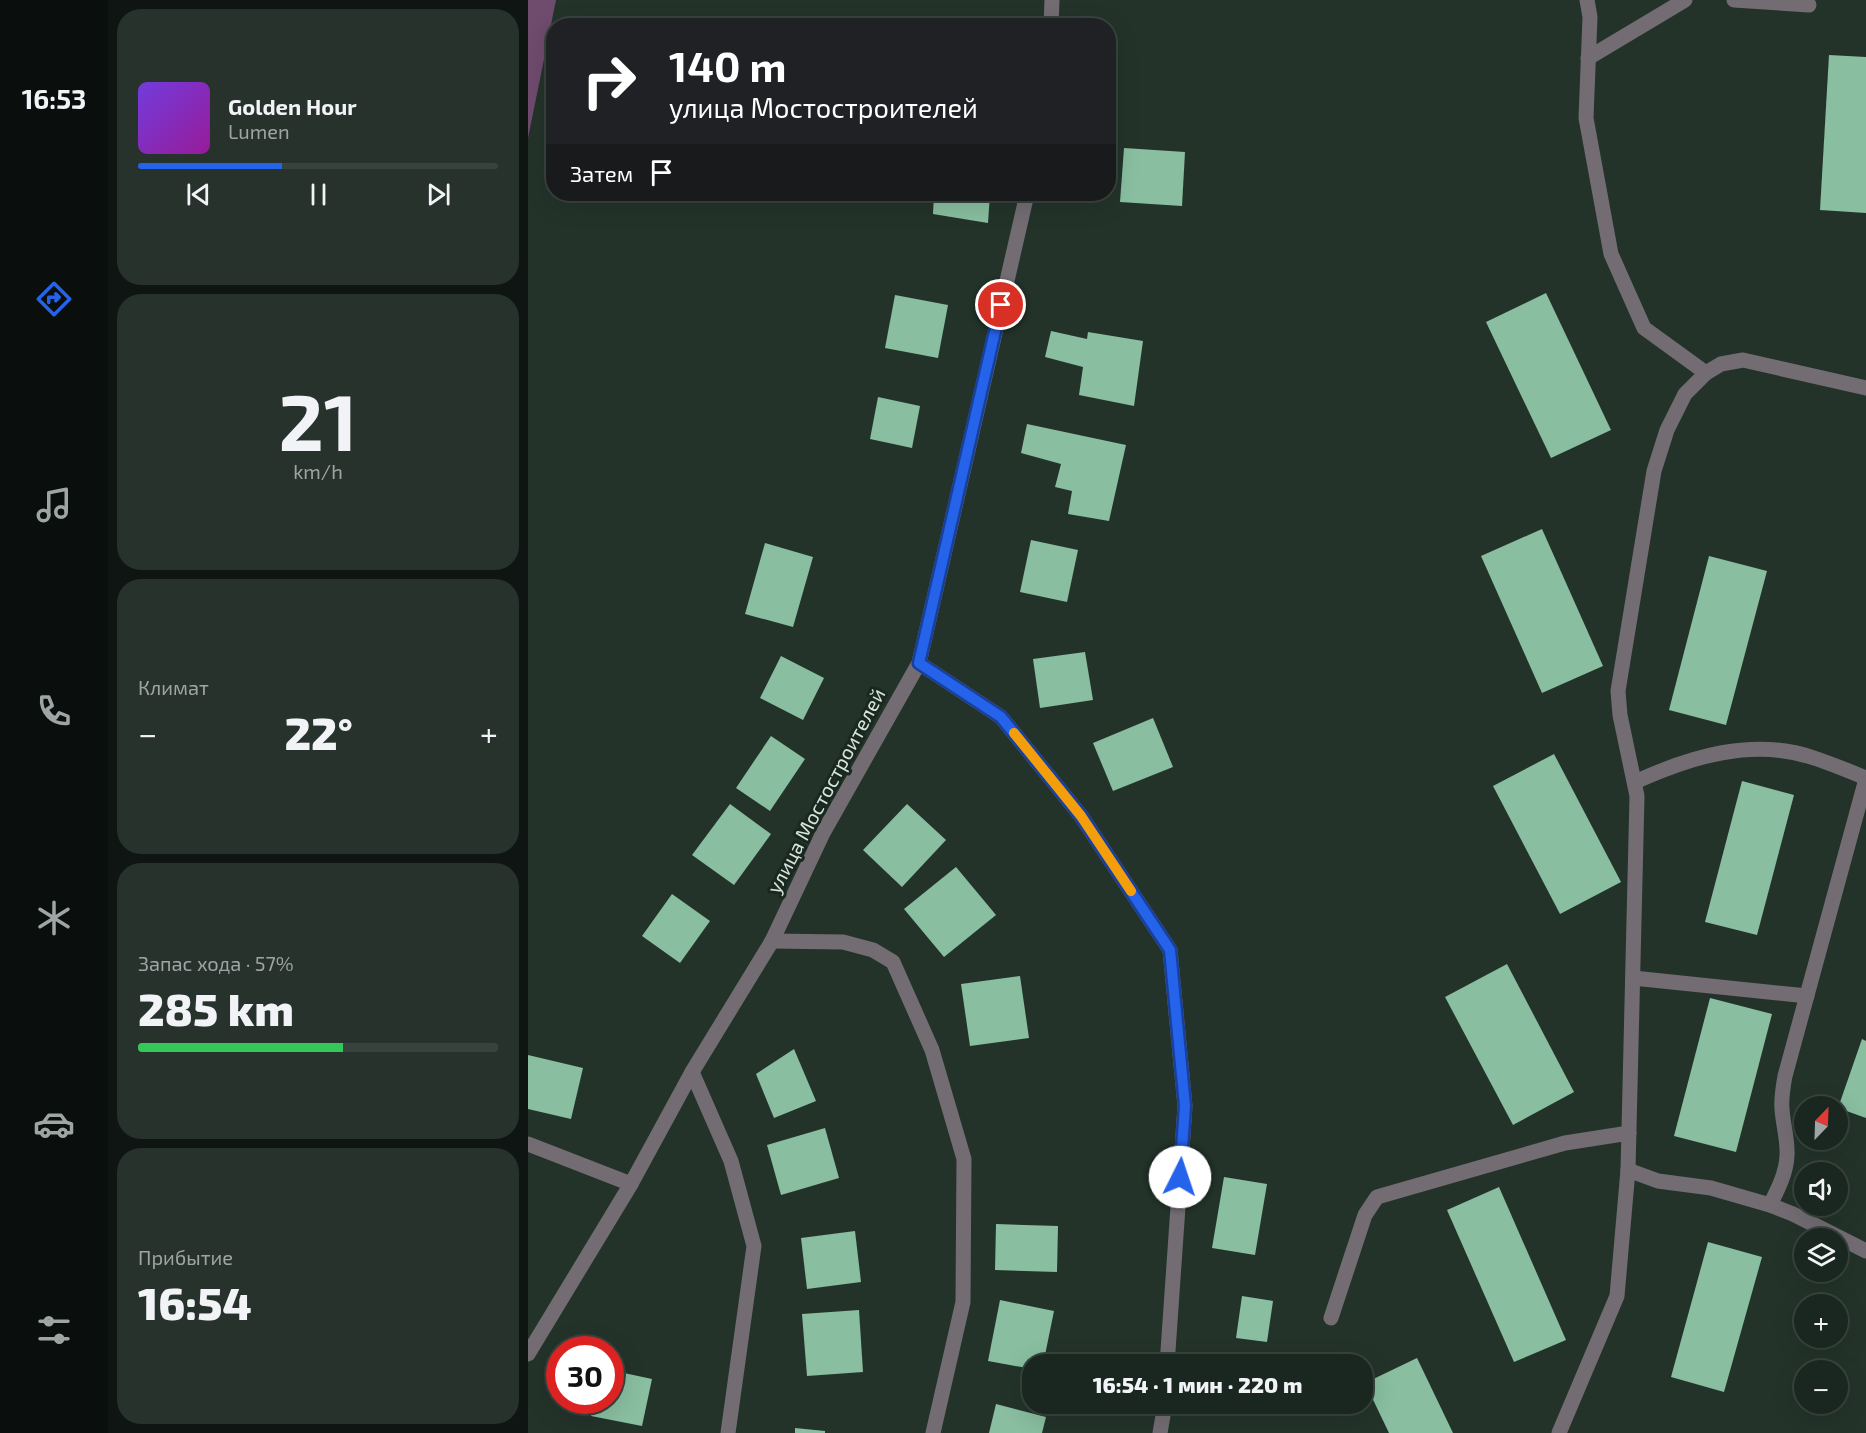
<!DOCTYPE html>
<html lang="ru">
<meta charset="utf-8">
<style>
:root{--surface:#1a2620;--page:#27322d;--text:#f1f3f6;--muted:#9fa5a5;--line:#38433e;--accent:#2563eb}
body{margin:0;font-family:"Exo 2",sans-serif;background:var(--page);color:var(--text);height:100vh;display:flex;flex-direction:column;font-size:22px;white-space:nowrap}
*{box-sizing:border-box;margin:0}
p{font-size:20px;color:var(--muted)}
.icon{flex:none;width:33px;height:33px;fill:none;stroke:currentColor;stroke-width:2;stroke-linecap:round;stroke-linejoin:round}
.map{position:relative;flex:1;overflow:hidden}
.drawer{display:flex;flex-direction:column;gap:9px;padding:9px;background:#0e1512;width:420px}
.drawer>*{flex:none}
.guide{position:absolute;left:18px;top:18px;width:570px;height:183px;border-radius:24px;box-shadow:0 6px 24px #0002,0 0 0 2px var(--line);background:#202124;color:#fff;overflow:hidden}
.needle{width:39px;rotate:23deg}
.controls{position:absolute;left:1266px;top:1096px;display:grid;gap:12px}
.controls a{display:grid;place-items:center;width:54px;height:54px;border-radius:50%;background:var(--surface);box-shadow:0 6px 24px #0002,0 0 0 2px var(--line);font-size:30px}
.speed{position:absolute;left:18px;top:1336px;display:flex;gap:12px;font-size:30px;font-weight:700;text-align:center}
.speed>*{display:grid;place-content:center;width:78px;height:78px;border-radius:50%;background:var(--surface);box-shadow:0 6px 24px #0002,0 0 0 2px var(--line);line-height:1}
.speed .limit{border:9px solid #d22;background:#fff;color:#111}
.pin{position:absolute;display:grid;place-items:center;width:51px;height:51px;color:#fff;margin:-26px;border:3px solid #fff;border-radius:50%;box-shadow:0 2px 6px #0007}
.me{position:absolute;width:66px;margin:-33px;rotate:4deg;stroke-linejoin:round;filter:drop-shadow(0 0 4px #0008)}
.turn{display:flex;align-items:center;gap:21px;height:126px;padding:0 24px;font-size:27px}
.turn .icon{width:78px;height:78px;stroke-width:2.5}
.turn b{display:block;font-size:42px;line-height:51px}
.then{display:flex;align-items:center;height:57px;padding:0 24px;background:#0003;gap:12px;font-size:22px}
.big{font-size:45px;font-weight:800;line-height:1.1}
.drawer .card{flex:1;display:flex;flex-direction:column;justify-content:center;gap:9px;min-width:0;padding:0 21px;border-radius:24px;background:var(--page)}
.drawer .dial{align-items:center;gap:0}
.dial b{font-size:78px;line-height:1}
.song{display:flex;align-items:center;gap:18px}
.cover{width:72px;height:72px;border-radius:9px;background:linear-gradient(135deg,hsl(260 70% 55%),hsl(300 70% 35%))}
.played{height:6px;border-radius:3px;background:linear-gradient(90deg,var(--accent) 40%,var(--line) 40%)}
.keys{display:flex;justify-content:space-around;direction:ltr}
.heat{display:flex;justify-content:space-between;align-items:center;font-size:33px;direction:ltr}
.charge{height:9px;border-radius:4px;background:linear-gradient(90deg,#34c759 57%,var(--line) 0)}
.trip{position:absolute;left:494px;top:1354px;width:351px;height:60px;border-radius:24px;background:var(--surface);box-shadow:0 6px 24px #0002,0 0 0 2px var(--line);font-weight:800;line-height:60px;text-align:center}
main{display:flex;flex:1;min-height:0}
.tab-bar{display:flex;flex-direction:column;width:108px;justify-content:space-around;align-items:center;background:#0a0f0d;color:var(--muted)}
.tab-bar .icon{width:42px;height:42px}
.tab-bar .current{color:var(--accent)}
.tab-bar b{font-size:27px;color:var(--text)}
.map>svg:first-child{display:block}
.forest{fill:#6f4b6d}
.building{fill:#89bea0}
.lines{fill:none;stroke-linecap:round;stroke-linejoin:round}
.minor{stroke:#736d73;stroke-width:15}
.route-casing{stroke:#184099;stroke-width:15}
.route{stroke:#2563eb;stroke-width:10}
.slow{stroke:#f59e0b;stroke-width:10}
.labels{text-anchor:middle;stroke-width:6;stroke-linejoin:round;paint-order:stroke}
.street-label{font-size:20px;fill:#dae4de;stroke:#192920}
</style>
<main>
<nav class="tab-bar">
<b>16:53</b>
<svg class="icon current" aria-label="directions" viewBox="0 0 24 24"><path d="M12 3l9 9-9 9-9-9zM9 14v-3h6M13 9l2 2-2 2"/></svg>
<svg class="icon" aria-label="music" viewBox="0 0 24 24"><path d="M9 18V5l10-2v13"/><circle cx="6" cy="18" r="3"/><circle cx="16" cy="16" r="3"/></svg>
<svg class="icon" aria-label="phone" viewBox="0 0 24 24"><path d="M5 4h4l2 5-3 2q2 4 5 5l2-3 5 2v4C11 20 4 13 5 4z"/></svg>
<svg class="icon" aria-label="climate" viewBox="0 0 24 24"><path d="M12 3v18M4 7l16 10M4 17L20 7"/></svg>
<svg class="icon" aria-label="car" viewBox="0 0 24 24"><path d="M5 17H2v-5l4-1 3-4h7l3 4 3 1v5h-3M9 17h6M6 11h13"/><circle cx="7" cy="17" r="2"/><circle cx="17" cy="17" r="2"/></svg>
<svg class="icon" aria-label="filters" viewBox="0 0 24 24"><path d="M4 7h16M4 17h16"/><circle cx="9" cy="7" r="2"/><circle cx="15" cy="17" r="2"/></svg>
</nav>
<section class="drawer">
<div class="card">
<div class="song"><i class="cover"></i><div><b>Golden Hour</b><p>Lumen</p></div></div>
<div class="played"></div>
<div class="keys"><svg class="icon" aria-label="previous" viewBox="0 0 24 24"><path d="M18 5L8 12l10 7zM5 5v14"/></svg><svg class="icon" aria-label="pause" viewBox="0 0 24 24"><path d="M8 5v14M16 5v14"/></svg><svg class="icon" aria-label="next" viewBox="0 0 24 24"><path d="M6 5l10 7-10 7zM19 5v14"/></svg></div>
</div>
<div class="card dial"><b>21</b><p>km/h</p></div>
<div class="card"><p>Климат</p>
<div class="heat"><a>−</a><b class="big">22°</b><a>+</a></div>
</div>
<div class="card"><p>Запас хода · 57%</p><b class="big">285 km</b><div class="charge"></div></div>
<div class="card"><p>Прибытие</p><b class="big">16:54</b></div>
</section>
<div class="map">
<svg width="1338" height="1433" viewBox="0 0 1338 1433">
<rect width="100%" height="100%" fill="#23332a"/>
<polygon class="forest" points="0,0 28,0 0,138"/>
<g class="building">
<polygon points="1301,55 1338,57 1338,213 1292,210"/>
<polygon points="596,148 657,152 654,206 592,202"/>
<polygon points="406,194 462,194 460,223 405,214"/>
<polygon points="1018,293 1083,430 1023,458 958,322"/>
<polygon points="367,295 420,305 410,358 357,348"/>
<polygon points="523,331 559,339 560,332 615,341 606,406 551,395 555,367 517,357"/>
<polygon points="350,397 392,406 384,448 342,439"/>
<polygon points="499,424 598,445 581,521 540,514 544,491 527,487 533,464 493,453"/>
<polygon points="1014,529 1075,666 1014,693 953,556"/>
<polygon points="503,540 550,550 539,602 492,592"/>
<polygon points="237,543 285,557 265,627 217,614"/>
<polygon points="1181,556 1239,571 1198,725 1141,710"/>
<polygon points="557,652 565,700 512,708 505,659"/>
<polygon points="253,656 296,678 275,720 232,698"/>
<polygon points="625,718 645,767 585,791 565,743"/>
<polygon points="243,736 277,759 242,811 208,788"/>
<polygon points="1026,754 1093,882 1032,914 965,786"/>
<polygon points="1214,781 1266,795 1229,935 1177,922"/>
<polygon points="202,804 243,834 206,885 164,855"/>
<polygon points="379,804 418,840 374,887 335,850"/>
<polygon points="428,867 468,915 416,957 376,909"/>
<polygon points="144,894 182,921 152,963 114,936"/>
<polygon points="979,964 1046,1092 985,1125 917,997"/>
<polygon points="492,976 501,1038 442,1046 433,984"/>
<polygon points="1182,998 1244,1014 1208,1152 1146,1136"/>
<polygon points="1334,1039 1338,1041 1338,1118 1310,1108"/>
<polygon points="266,1049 288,1101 246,1118 228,1074"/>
<polygon points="0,1055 55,1068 43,1119 0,1109"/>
<polygon points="297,1128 311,1178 253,1195 239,1145"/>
<polygon points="696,1177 739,1184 727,1255 684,1248"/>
<polygon points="971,1187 1038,1340 986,1362 919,1210"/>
<polygon points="468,1224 530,1226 529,1272 467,1270"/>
<polygon points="327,1231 333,1282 279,1289 273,1238"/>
<polygon points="1180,1242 1234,1257 1196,1392 1143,1377"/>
<polygon points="714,1296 745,1301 739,1342 708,1338"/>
<polygon points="472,1300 526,1311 515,1365 504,1365 504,1369 460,1361"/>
<polygon points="331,1310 335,1372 279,1376 274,1314"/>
<polygon points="889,1358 925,1433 861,1433 837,1383"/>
<polygon points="82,1370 124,1379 114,1426 63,1416 66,1401 82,1401"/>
<polygon points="468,1404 518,1417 514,1433 461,1433"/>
<polygon points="267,1428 297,1431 297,1433 267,1433"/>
</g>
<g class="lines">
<g class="minor">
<polyline points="1059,0 1062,17 1058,118 1083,254 1116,328 1178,373"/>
<polyline points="1206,0 1281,5"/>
<polyline points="523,26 524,0"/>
<polyline points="1060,58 1157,0"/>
<polyline points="391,663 473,717 553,816 642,950 657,1106 639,1365"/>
<path d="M 1107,782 C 1162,757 1225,737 1286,758 C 1304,764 1321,771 1338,778"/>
<polyline points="244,941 315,942 345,950 365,962 404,1050 436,1159 435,1302 405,1433"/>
<polyline points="1105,978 1279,996"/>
<polyline points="164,1072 203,1161 226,1246 200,1433"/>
<polyline points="0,1144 103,1184"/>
<polyline points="1100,1170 1130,1181 1183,1188 1242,1205 1265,1214 1338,1251"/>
<path d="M 1242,1205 C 1250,1189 1258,1174 1259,1156 C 1260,1140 1255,1125 1254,1109 C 1253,1098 1255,1087 1257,1076 L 1338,779"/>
<polyline points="803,1318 837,1215 849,1197 1037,1143 1101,1133"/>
<polyline points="0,1354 103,1184 164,1072 244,941 295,833 391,663 499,194"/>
<polyline points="632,1433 637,1404"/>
<polyline points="1031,1433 1089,1296 1100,1170 1109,796 1092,715 1090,691 1126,471 1139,430 1157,394 1178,373 1193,364 1215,360 1338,388"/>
</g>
</g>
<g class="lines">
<defs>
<polyline id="route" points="473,305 391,663 473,717 553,816 642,950 657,1106 652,1177"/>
</defs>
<use href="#route" class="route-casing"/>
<use href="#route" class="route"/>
<polyline class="slow" points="486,733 553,816 603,891"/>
</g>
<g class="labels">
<g class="street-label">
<text transform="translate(298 791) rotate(-62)" y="7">улица Мостостроителей</text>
</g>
</g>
</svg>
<div class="controls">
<a><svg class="needle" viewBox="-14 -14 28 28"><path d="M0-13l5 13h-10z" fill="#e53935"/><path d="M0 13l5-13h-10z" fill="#9fa5a5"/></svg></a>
<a><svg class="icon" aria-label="sound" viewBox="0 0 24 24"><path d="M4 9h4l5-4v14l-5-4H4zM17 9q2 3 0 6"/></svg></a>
<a><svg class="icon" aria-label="layers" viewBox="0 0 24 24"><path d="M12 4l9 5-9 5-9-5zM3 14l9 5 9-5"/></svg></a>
<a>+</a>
<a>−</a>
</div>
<div class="speed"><div class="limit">30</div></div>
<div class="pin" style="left:473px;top:305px;background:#d93025"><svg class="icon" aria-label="arrive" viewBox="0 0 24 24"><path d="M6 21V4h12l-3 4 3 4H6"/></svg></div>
<svg class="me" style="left:652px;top:1177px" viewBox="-20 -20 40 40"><circle r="19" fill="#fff"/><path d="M0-13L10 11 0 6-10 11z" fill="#2563eb"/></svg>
<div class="trip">16:54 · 1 мин · 220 m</div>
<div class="guide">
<div class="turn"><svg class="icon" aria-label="right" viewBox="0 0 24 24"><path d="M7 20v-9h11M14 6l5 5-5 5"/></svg><div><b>140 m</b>улица Мостостроителей</div></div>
<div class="then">Затем<svg class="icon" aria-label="arrive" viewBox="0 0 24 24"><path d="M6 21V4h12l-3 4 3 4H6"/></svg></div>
</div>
</div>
</main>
